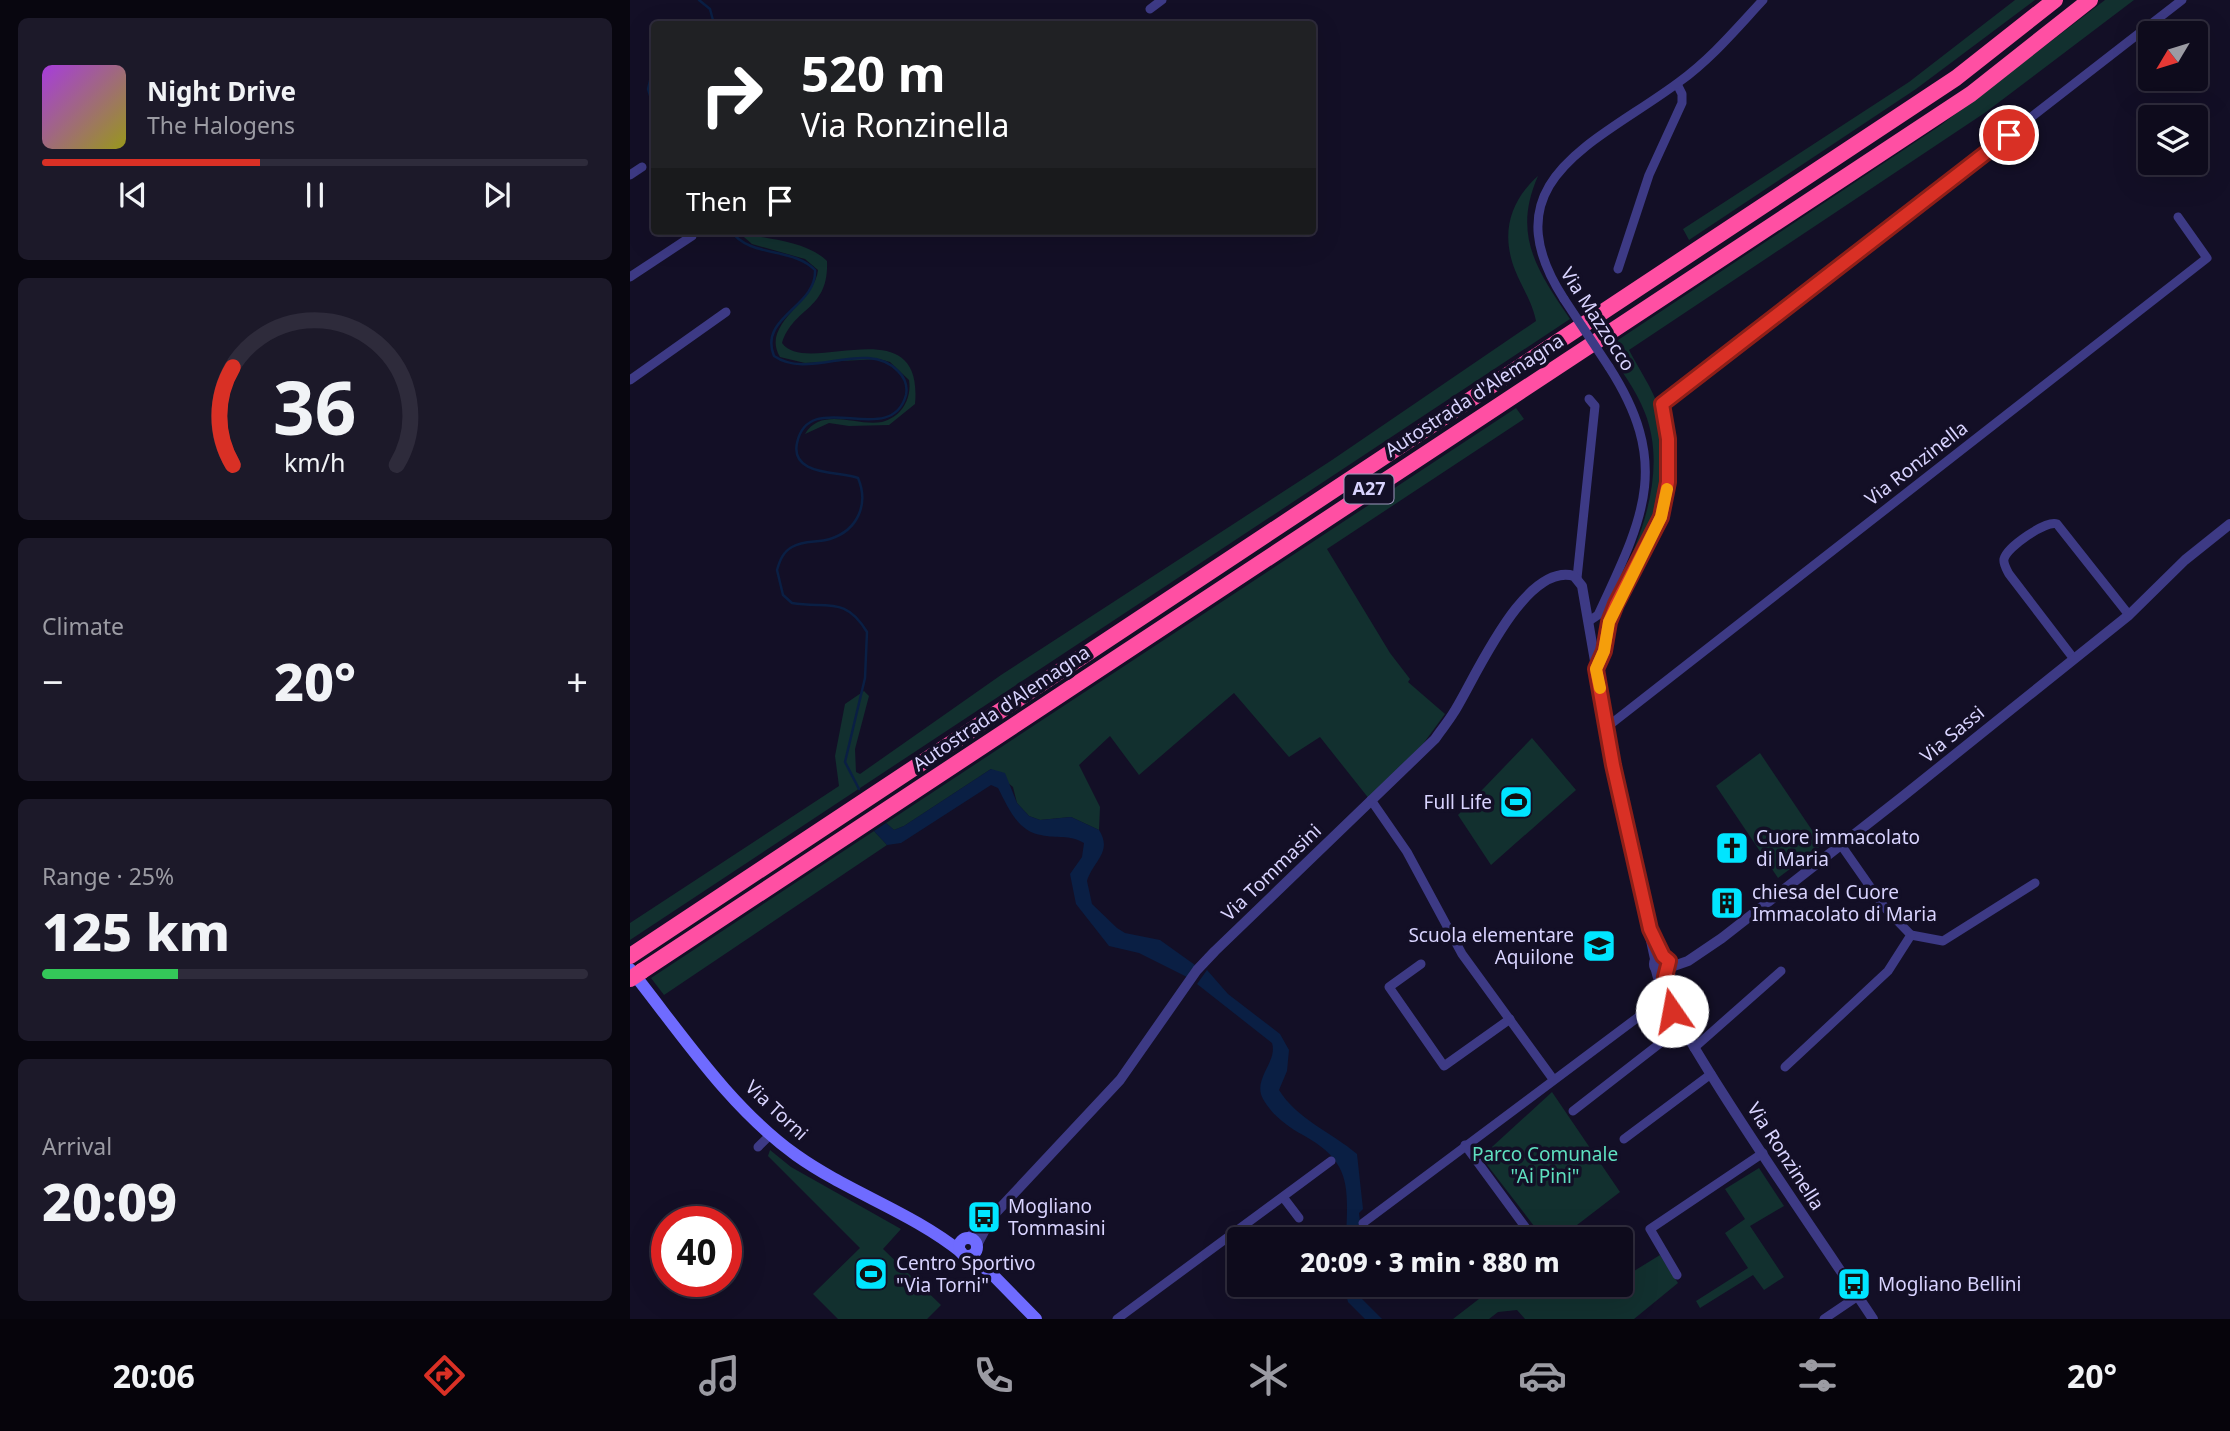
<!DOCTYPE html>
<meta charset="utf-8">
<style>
:root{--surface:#0e0b1c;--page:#1c1929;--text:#f1f3f6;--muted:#9b9ba3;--line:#2e2b3b;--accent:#d93025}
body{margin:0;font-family:"Noto Sans",sans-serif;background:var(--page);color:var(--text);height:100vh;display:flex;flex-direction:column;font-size:26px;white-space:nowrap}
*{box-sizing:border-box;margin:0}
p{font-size:23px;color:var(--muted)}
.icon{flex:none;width:38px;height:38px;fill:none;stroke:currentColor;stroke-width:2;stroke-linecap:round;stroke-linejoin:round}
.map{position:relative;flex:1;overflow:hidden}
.side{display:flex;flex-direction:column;gap:18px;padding:18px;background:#08060f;width:630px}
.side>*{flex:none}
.hud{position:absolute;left:21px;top:21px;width:665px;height:214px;border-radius:7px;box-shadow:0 7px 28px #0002,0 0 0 2px var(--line);background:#202124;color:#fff;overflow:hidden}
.needle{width:46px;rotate:232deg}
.fabs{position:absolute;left:1508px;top:21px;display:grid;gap:14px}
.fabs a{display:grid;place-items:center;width:70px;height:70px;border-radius:7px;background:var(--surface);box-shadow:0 7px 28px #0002,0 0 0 2px var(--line);font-size:35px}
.speed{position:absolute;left:21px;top:1206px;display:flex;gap:14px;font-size:35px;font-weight:700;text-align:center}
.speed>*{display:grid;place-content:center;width:91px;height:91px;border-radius:50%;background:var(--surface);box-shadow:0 7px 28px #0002,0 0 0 2px var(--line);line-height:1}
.speed .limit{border:10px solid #d22;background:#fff;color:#111}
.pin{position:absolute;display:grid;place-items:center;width:60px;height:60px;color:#fff;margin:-30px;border:4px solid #fff;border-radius:50%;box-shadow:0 2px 7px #0007}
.me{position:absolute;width:77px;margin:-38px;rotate:348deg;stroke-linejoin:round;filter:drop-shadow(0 0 5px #0008)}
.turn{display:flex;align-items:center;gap:24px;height:147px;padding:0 35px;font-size:32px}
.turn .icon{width:91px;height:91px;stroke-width:2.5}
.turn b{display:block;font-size:49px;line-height:60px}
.then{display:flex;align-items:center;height:66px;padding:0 35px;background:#0003;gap:14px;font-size:26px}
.big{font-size:52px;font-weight:800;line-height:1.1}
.side .tile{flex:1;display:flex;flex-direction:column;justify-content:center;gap:10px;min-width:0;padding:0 24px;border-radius:10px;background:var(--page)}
.side .dial{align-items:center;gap:0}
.dial svg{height:182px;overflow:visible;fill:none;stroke:var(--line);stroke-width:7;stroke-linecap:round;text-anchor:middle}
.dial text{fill:var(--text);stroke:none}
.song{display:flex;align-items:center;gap:21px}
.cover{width:84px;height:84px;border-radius:10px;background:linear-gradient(135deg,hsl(280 70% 55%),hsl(60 70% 35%))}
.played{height:7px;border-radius:4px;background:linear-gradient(90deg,var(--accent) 40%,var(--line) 40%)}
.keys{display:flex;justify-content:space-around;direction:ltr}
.heat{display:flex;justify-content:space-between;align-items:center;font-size:38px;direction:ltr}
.charge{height:10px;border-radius:5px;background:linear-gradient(90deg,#34c759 25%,var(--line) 0)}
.trip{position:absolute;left:597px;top:1227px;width:406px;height:70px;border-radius:7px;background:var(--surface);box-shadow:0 7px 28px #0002,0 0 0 2px var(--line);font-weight:800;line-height:70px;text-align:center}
.menu{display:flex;height:112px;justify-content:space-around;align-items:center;background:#06040b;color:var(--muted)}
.menu .icon{width:49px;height:49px}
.menu .selected{color:var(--accent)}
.menu b{font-size:32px;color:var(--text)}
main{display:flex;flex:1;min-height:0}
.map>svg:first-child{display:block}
.green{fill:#12302f}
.water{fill:#0a1f44}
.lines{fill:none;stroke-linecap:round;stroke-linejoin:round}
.stream{stroke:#0a1f44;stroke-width:2.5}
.minor{stroke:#3d3a85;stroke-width:9}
.tertiary{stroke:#3d3a85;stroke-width:10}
.secondary{stroke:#6f6bff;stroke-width:12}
.motorway{stroke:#ff4fa3;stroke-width:16}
.minor-bridge{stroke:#3d3a85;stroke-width:9}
.motorway-bridge{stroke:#ff4fa3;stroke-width:16}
.route-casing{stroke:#8d1f18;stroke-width:18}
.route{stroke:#d93025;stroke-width:12}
.slow{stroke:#f59e0b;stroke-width:12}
.labels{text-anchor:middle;stroke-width:7;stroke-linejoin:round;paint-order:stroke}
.shield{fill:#130f26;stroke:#9e99be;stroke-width:2}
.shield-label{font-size:18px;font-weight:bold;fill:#d9d4ff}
.street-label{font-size:19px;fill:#d9d4ff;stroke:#130f26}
.poi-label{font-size:19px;fill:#d9d4ff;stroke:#130f26;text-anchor:start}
.park-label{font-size:19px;fill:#5fe0c0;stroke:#130f26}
</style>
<main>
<section class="side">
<div class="tile">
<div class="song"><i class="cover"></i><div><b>Night Drive</b><p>The Halogens</p></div></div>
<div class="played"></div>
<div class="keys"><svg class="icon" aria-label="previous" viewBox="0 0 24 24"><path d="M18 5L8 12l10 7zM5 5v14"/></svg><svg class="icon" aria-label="pause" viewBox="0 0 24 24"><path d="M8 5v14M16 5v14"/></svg><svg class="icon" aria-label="next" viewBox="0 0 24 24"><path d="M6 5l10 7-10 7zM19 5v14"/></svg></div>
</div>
<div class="tile dial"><svg viewBox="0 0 100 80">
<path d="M14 69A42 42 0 1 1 86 69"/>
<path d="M14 69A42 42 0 0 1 14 26" stroke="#d93025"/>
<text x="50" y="56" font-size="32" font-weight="700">36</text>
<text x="50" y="72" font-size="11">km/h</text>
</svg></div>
<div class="tile"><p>Climate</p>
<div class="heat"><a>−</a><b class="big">20°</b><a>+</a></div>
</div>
<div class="tile"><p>Range · 25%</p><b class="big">125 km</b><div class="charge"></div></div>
<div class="tile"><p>Arrival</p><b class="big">20:09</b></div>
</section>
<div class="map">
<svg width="1600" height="1319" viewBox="0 0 1600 1319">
<rect width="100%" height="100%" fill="#130f26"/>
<g class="green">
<polygon points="1385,0 1405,0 1286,89 1059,240 1053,229 1279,82"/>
<path d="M 1475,0 L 1504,0 L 1356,112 L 999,350 C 1009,369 1022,388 1029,408 C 1049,469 1035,540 988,585 C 1013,534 1037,469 1015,413 C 1006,389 990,369 976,348 L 1311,125 Z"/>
<path d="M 908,176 C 882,235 907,270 940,319 L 0,940 L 0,923 L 209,786 L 205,756 L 215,704 L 234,691 L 239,696 L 225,749 L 226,772 L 230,774 L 371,675 L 702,460 L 906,321 C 902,301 892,288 885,270 C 870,232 881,200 908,176 Z"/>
<path d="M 107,231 L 118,231 L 121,235 C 145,240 179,243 197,261 C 199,311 164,306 152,343 C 176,378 294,305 285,404 L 259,425 L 219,426 L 199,423 L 175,434 C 192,406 227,427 252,422 C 272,417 282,398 279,380 L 260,362 L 249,359 L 175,363 L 150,357 C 130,324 185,302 188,270 L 175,259 L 122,244 Z"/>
<polygon points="886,408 894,419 697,549 760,653 780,679 778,682 815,714 793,744 740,800 690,737 659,757 604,693 509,775 480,736 449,765 470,807 469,830 441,817 410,820 399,816 387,803 383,787 361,769 274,826 264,830 256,823"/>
<polygon points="902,738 946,790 861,865 828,815"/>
<polygon points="1130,753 1192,845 1148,878 1086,786"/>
<polygon points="244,831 257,845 34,995 21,978"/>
<polygon points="922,1092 990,1192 947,1225 957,1239 914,1239 851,1157"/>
<polygon points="140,1150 161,1167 271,1229 253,1249 311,1305 297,1319 208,1319 183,1294 230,1248 138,1156"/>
<polygon points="1129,1168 1154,1206 1120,1226 1154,1277 1134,1290 1123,1275 1070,1308 1066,1301 1118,1268 1095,1233 1115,1219 1095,1189"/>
<polygon points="1030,1255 1048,1283 1004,1319 895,1319 887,1310 868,1312 859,1319 823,1319 867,1285 990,1284 991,1279"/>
</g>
<g class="water">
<path d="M 361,769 L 375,773 L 387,803 L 399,816 L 410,820 L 441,817 L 469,830 C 483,852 463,861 457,881 L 462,904 L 487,928 L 495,933 L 530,940 L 565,965 L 557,977 L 509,953 L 479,946 L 446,904 L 440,874 L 452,857 L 454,843 C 439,834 427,839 411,835 C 387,831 378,807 368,788 L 361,785 L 271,843 L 257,845 L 244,831 L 256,823 L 264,830 L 274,826 Z"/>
<path d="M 577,970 L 598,994 L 650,1034 L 659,1050 L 657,1071 L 649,1090 C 667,1119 701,1132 727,1154 L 733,1209 L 729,1213 L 732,1239 L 716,1239 C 718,1187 722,1162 673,1135 C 657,1126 642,1115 633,1099 C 622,1079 648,1062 642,1043 L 567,984 Z"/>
<polygon points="714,1285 729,1285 729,1296 752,1319 735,1319 718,1302"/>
</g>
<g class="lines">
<g class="stream">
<polyline points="69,0 80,9 84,24"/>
<polyline points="24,64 18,89 24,108"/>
<path d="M 101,231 C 120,258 163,247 185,270 C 187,307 128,317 144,356 C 180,381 235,338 268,371 C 275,378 278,385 276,395 C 261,450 179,386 167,443 C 160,476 209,471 228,478 C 239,504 228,530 200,539 C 187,543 174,540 162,547 C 153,552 150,560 147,570 L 153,595 L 162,603 C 196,609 215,595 237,632 L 235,678 L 215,762 L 229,789"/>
</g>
<g class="minor">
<polyline points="520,9 532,0"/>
<polyline points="0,175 12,167"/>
<polyline points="988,269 1019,175 1052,103 1052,94 1047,84"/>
<polyline points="0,277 62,236"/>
<path d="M 934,299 C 857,180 967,143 1049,82 C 1081,59 1106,29 1133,0"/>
<polyline points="0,380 96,312"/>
<polyline points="947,578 965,406 959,399"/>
<path d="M 959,621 L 968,615 C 1013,518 1042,465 979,367"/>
<path d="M 1444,659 L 1379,574 C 1377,570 1373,564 1374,559 C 1377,547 1416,520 1427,524 L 1499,615"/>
<path d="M 966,669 C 976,648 977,624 987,603 C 1001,575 1022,546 1031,516 C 1043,480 1038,441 1032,404 L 1552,0"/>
<polyline points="977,727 1577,258 1548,217"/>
<polyline points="741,800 777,852 832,954 923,1079"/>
<polyline points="1281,935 1313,941 1405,883"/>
<polyline points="791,964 759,987 814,1066 880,1019"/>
<polyline points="1064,1048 1151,971"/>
<polyline points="1155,1067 1258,971 1281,935 1255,908 1211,845"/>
<polyline points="943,1111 1051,1027"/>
<polyline points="994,1139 1081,1074"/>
<polyline points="835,1145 904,1239"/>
<polyline points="128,1147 140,1135"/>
<polyline points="653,1197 669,1218"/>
<polyline points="733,1223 1035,997"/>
<polyline points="1047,1275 1020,1229 1133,1153"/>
<polyline points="487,1319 701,1161"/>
<polyline points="1194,1319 1228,1296"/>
</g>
<g class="tertiary">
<circle cx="1032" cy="964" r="8"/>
<path d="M 1026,968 C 1023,1002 1212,1271 1243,1319"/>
<polyline points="1038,968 1058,961 1092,938 1272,797 1499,615 1555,560 1600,524"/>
<path d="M 338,1238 L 359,1220 L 490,1080 L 567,970 L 585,951 L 805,739 C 811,730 818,722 824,712 C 845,679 894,562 944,576 L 952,586 L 983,765 L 1025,959"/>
<polyline points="347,1245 357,1226"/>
</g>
<g class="secondary">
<path d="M 0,969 C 51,1033 99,1107 166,1155 C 218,1192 281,1212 331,1252"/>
<circle cx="338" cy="1247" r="9"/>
<polyline points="336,1256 359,1271 406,1319"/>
</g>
<g class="motorway">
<polyline points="0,956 1326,78 1425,0"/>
<polyline points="12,971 1341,94 1460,0"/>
</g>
<polyline class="minor-bridge" points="934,299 979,367"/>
<polyline class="motorway-bridge" points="0,979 12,971"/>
</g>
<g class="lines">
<defs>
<polyline id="route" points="1042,1011 1035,977 1039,961 1033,956 1020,929 983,765 966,669 974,651 979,622 986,604 1031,517 1038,482 1038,439 1032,404 1379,135"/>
</defs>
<use href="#route" class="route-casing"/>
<use href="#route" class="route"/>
<polyline class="slow" points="970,688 966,669 974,651 979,622 1031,517 1037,489"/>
</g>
<defs>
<symbol id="stadium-square" viewBox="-11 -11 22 22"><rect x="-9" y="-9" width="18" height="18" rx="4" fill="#00e5ff" stroke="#130f26"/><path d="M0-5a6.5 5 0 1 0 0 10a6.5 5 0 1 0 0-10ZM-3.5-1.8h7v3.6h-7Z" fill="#111"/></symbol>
<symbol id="church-square" viewBox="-11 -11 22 22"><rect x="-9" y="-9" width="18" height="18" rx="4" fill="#00e5ff" stroke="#130f26"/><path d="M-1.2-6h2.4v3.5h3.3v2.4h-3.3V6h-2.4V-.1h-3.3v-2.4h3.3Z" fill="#111"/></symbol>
<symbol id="building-square" viewBox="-11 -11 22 22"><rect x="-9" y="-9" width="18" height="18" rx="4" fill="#00e5ff" stroke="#130f26"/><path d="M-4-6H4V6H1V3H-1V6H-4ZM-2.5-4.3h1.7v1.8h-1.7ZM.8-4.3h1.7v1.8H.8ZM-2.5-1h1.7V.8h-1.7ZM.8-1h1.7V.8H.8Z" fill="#111"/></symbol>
<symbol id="school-square" viewBox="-11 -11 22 22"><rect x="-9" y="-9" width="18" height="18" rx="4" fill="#00e5ff" stroke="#130f26"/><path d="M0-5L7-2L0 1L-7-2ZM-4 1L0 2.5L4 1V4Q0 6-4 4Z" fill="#111"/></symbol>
<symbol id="bus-square" viewBox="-11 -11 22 22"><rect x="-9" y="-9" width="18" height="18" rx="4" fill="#00e5ff" stroke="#130f26"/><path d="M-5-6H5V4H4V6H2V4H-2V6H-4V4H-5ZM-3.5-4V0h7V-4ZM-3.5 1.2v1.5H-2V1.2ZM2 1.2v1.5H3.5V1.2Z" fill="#111"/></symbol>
</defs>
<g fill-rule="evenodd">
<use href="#stadium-square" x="867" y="783" width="38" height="38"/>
<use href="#church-square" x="1083" y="829" width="38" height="38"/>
<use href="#building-square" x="1078" y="884" width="38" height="38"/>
<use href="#school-square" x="950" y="927" width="38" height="38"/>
<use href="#bus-square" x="335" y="1198" width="38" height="38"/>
<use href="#stadium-square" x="222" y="1255" width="38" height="38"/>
<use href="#bus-square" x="1205" y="1265" width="38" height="38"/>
</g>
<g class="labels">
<rect class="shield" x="714.5" y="474.5" width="49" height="29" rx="5"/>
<g class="shield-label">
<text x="739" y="495">A27</text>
</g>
<g class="street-label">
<text transform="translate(968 319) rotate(57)" y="7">Via Mazzocco</text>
<text transform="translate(844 395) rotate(-33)" y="7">Autostrada d'Alemagna</text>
<text transform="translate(1286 463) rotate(-38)" y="7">Via Ronzinella</text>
<text transform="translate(371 708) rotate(-34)" y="7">Autostrada d'Alemagna</text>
<text transform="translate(1322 734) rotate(-40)" y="7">Via Sassi</text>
<text transform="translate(641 872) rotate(-44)" y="7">Via Tommasini</text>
<text transform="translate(147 1110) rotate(43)" y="7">Via Torni</text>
<text transform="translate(1156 1156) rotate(57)" y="7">Via Ronzinella</text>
</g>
<g class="poi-label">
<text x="862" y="809" text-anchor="end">Full Life</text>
<text x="1126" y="844">Cuore immacolato<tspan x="1126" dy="22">di Maria</tspan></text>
<text x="1122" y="899">chiesa del Cuore<tspan x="1122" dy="22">Immacolato di Maria</tspan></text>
<text x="944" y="942" text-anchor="end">Scuola elementare<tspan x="944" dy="22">Aquilone</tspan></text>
<text x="378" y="1213">Mogliano<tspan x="378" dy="22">Tommasini</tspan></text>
<text x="266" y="1270">Centro Sportivo<tspan x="266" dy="22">"Via Torni"</tspan></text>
<text x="1248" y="1291">Mogliano Bellini</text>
</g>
<g class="park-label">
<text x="915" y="1161">Parco Comunale<tspan x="915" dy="22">"Ai Pini"</tspan></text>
</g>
</g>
</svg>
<div class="fabs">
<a><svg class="needle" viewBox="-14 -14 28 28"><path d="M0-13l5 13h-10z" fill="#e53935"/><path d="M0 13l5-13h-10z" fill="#9b9ba3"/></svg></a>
<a><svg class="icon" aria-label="layers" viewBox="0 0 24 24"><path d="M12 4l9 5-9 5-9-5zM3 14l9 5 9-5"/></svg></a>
</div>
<div class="speed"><div class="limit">40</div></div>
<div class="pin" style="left:1379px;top:135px;background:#d93025"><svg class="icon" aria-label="arrive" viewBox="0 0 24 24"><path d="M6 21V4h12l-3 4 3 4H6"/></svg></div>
<svg class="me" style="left:1042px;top:1011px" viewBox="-20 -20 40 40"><circle r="19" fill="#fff"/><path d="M0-13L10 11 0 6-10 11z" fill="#d93025"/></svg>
<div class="trip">20:09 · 3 min · 880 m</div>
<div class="hud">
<div class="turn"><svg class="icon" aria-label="right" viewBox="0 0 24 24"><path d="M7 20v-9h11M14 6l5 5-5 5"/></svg><div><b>520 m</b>Via Ronzinella</div></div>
<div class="then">Then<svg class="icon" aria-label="arrive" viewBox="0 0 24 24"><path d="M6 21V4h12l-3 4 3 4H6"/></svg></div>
</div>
</div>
</main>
<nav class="menu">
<b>20:06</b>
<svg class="icon selected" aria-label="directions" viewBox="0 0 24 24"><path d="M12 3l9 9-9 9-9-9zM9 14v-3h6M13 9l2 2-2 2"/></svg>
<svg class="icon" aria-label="music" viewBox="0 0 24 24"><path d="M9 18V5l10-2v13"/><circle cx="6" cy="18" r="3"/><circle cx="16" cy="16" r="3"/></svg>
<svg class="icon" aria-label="phone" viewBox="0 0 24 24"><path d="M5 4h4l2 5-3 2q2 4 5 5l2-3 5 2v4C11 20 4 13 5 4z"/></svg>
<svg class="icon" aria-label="climate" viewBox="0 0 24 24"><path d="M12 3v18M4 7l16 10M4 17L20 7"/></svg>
<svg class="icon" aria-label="car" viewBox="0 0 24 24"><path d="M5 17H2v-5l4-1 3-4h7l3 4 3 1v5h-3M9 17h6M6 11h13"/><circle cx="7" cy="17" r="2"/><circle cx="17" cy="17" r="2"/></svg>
<svg class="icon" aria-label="filters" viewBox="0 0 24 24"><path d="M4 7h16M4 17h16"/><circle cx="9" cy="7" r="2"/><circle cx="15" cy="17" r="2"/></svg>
<b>20°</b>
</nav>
